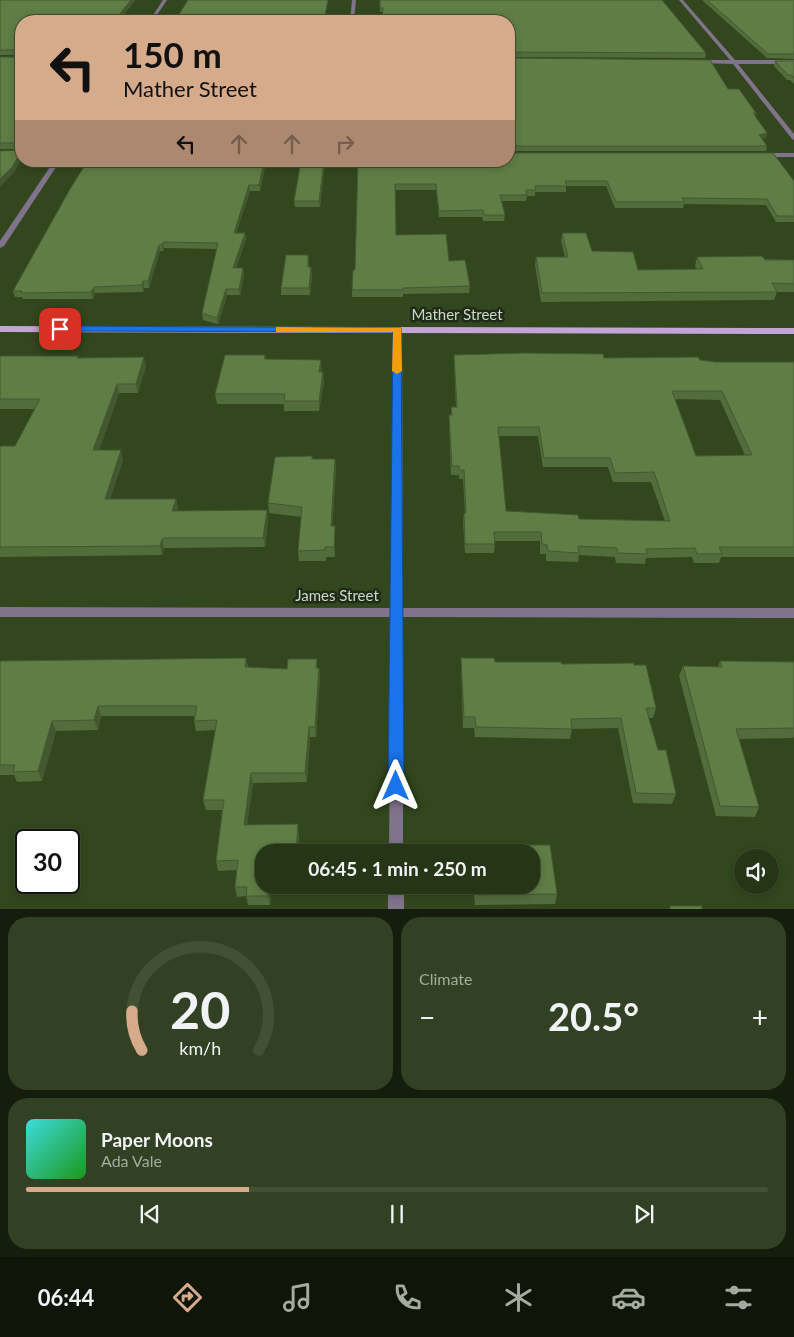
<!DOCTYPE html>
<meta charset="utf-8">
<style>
:root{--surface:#263516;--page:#324023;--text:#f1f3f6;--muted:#a4aba1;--line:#425035;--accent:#d6ab8b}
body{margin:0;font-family:Lato,sans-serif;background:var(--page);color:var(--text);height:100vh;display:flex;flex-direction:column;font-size:19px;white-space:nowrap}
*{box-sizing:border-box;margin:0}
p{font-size:16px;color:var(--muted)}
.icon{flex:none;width:28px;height:28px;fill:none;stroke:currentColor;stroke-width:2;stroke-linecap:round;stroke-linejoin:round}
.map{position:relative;height:909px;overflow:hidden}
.sheet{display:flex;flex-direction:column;gap:8px;padding:8px;background:#151d0c;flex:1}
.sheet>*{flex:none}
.hud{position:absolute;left:15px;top:15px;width:500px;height:152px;border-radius:20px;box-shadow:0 2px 8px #0003,0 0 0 1px var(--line);background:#d6ab8b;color:#111;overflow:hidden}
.tools{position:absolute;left:734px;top:849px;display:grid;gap:10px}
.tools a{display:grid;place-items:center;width:45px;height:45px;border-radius:50%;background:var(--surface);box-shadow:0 2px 8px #0003,0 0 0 1px var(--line);font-size:25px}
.speed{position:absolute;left:15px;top:829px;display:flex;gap:10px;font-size:25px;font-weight:700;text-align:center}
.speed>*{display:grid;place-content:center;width:65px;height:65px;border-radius:50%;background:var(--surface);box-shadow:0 2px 8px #0003,0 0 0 1px var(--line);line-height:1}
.speed .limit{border:2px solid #111;border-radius:8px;background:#fff;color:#111}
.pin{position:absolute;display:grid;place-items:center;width:42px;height:42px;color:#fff;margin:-21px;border-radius:10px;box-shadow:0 2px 8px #0006}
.me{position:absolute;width:55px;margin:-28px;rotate:0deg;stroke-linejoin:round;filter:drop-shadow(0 0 4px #0008)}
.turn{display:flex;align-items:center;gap:18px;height:105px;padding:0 25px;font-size:22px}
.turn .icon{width:65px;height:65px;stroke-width:2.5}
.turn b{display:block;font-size:35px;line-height:42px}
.lanes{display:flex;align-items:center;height:48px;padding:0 25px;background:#0003;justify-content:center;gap:25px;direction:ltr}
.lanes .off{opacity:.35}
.big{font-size:38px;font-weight:700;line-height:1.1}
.sheet .card{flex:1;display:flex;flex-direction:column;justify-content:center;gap:8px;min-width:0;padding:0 18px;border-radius:20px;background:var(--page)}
.sheet .dial{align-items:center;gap:0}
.dial svg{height:130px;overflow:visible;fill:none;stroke:var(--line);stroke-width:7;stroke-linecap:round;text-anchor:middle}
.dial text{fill:var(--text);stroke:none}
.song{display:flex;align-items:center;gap:15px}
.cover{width:60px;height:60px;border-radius:8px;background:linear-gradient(135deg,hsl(180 70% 55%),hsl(120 70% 35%))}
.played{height:5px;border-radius:2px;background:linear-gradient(90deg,var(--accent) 30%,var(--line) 30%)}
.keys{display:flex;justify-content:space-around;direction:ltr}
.heat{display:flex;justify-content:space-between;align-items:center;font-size:28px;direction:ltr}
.sheet .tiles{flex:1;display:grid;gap:8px;grid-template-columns:1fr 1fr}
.card:last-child{grid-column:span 2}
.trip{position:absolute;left:255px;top:844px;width:285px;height:50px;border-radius:20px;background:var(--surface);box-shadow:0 2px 8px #0003,0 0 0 1px var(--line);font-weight:700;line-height:50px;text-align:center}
.tab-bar{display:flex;height:80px;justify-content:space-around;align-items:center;background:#0f1509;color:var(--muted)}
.tab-bar .icon{width:35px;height:35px}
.tab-bar .active{color:var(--accent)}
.tab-bar b{font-size:22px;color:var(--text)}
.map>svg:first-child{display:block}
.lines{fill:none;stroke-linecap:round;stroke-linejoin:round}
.minor{fill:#81738b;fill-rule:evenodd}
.tertiary{fill:#81738b;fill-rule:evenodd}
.primary{fill:#c2a5d6;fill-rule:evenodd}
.wall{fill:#536c3b;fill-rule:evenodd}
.shaded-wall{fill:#435830}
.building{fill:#607d45;stroke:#435830;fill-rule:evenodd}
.route{fill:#1a73e8;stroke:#114b97}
.slow{fill:#f59e0b}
.labels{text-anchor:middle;stroke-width:5;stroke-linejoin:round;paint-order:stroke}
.street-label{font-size:15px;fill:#cddac3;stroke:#202a18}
</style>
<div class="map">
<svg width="794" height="910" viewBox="0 0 794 910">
<rect width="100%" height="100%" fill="#32471e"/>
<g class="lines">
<g class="minor">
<polygon points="352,0 356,0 354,21 350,21"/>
<polygon points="679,0 683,0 735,60 794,60 794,64 738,64 794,134 794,140 792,139 733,64 698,63 700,60 730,60"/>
<polygon points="794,153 794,157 762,157 759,155 762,153"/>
<polygon points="398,327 402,330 403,608 794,608 794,618 403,617 403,852 389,852 391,617 0,617 0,607 391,608 394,330"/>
<rect x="388" y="885" width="16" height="25"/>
</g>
<g class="tertiary">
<polygon points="163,0 167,0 153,21 149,21"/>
<polygon points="54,161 60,161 4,246 0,248 0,241"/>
</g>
<polygon class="primary" points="0,326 794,328 794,334 0,332"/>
</g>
<g class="wall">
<polygon points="0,0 135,0 123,16 21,21 21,160 13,173 21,149 0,149 0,57 20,57 20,55 0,55"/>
<polygon points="380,0 706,53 705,58 509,57 382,12 380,12"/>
<polygon points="702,0 794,0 794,59 767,58"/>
<polygon points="509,58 728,89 756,113 755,117 767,133 766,138 762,139 767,146 766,151 509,151"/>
<polygon points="775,61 794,61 794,84 790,80 787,80 774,66"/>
<polygon points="266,161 260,191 250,191 236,233 245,233 246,239 236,268 244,275 240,295 227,295 218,324 203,320 202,313 217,249 164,248 163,251 160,251 149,288 144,288 143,292 95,293 93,299 23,299 22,297 15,297 13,291"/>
<polygon points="325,161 320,207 295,207 294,201"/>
<polygon points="358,161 794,181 794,222 776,222 766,205 684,204 683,208 615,208 606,186 566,186 566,192 535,192 535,196 527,196 526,201 501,201 505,215 504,221 483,221 482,217 439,217 436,190 395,190 396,235 449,261 470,286 469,293 403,294 403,297 352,297 352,290 355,270"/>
<polygon points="562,233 592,251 638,270 697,269 695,266 697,257 794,260 794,292 777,292 774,300 541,302 535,265 536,257 565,257 561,241"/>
<polygon points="308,255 309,267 312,274 310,295 281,295 281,288"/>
<polygon points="265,355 266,359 322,369 321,372 323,372 324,382 319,411 284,411 284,404 217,404 215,394"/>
<path d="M 454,355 L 700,360 L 715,362 L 794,362 L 794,557 L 721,557 L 719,563 L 694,563 L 692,557 L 646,558 L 645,564 L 616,563 L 615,557 L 579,555 L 578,562 L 546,561 L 546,554 L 540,554 L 540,541 L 495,541 L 494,553 L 465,553 L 463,522 L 464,513 L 465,513 L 463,479 L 459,479 L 459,475 L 451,475 L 449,424 L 449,415 L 451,415 L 451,407 L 456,407 L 454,363 ZM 675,399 L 720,400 L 745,455 L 696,456 ZM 499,436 L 538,436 L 543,467 L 608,467 L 613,482 L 651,482 L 665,521 L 579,519 L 506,511 Z"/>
<polygon points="0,356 78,358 146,366 138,393 119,393 99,450 123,460 110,499 176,499 178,509 177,511 267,510 268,519 265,547 168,548 164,548 162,555 0,557 0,446 15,446 35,409 0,409"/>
<polygon points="312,456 313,459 335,459 336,469 332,526 335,536 335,557 326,557 326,561 299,561 298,551 302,517 269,513 268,503"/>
<polygon points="246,658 248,667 287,669 317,659 317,668 319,668 320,678 316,737 310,737 307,782 253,783 247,825 299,833 298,852 264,852 264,885 289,885 289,892 271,892 270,905 248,905 246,896 237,897 235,887 237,870 218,871 216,861 222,810 206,810 203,800 216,730 196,731 194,721 195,716 101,716 98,730 56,731 42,781 17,782 14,775 0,775 0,661"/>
<polygon points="461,658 495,662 562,664 656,708 653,718 649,718 658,750 676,794 672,804 633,803 618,728 572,729 570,739 475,737 474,728 463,728 461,668"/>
<polygon points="720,661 794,662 794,736 793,738 739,739 759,807 755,817 716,816 679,676 683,666 718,667"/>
<polygon points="472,845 550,845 557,894 555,904 475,905 473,885 531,885 531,852 471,852"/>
</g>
<g class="shaded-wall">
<polygon points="131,0 135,0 123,16 119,21 114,21"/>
<polygon points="767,133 766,138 757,141 759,135"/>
<polygon points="21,152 21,160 13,173 0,187 0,179"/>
<polygon points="264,161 266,161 260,191 259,185"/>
<polygon points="324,161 325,161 320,207 319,201"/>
<polygon points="249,185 250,191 234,239 234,233"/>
<polygon points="245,233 246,239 234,275 233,268"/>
<polygon points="163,242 164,248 163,251 162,245"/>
<polygon points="159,245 160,251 149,288 148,281"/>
<polygon points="311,267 312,274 310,295 309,288"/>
<polygon points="243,268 244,275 240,295 239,289"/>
<polygon points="143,281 144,288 143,292 142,285"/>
<polygon points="94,287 95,293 93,299 91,292"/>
<polygon points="226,289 227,295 218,324 217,318"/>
<polygon points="144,357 146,366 138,393 136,384"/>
<polygon points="321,360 322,369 320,382 319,372"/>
<polygon points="323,372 324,382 319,411 319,401"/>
<polygon points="117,384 119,393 96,460 93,450"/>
<polygon points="121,450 123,460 107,509 105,499"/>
<polygon points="335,459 336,469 332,537 331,526"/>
<polygon points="176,499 178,509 174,520 172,511"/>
<polygon points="267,510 268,519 265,547 263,538"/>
<polygon points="335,526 335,557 334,547"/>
<polygon points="162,539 164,548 162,555 160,546"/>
<polygon points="246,658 248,668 245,667"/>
<polygon points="319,668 320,678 316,737 315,727"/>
<polygon points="98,706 101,716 98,730 94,720"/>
<polygon points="52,721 56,731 42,781 38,771"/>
<polygon points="309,727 310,737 307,782 305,773"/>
<polygon points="251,773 253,783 246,834 244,825"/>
<polygon points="298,824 299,833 298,852 296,852"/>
<polygon points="269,885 271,892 270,905 268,896"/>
</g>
<g class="building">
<polygon points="0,0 131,0 114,21 21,21 21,52 20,50 0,50"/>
<polygon points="188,0 328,0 324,21 175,21"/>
<polygon points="380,0 662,0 706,53 509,52 509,55 509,21 382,21 383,8 380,8"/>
<polygon points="707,0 794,0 794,54 768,54"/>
<polygon points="21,53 21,145 19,143 0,143 0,57 20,57"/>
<polygon points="509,58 710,60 728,89 739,89 756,113 753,113 767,133 759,135 767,146 509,146"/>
<polygon points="775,61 794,61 794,78 792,75 788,75"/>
<polygon points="21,146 21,152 12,167 0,179 0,151 21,150"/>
<polygon points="509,153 773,153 794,181 794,216 777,216 767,199 682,198 684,202 616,202 607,181 565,181 567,186 535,186 536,190 526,190 527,195 500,195 505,215 484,215 483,210 439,211 436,184 395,184 396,235 446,234 449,261 465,260 470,286 403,288 403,290 352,290 353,270 355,270 358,161 509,161"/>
<polygon points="92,161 264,161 259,185 249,185 234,233 245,233 233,268 243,268 239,289 226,289 217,318 202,313 218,243 163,242 162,245 159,245 148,281 143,281 142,285 94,287 91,292 21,293 22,291 13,291 70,189 87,162"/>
<polygon points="301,161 324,161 319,201 294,201"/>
<polygon points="562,233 586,233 592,251 633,252 638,270 703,269 697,257 762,256 765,260 794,260 794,284 772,283 777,292 542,293 536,257 568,257"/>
<polygon points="286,255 308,255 308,267 311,267 309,288 281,288"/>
<path d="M 524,353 L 603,354 L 604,358 L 698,357 L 700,360 L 715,362 L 794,362 L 794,547 L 719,547 L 722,554 L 697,554 L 695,548 L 646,549 L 647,554 L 618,553 L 617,548 L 578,546 L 579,553 L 548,551 L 547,545 L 542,544 L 541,532 L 494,532 L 495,544 L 465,544 L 464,513 L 466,513 L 464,470 L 459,470 L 459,466 L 452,466 L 449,415 L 452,415 L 451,407 L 457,407 L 454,355 ZM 672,391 L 722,391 L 752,455 L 696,456 ZM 498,427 L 539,427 L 544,458 L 610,458 L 615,473 L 654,472 L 670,521 L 579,519 L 578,515 L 506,511 Z"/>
<polygon points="225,355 265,355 264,359 321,360 319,372 323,372 319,401 284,401 285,394 215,394"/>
<polygon points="0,356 78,356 77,358 144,357 136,384 117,384 93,450 121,450 105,499 176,499 172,511 267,510 263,538 166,538 162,539 160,546 0,547 0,446 15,446 40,399 0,399"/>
<polygon points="312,456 312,459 335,459 331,526 335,526 334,547 325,547 325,550 298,551 302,507 268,503 275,457"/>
<polygon points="246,658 245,667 287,669 288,659 317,659 316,668 319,668 315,727 309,727 305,773 251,773 244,825 298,824 296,852 264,852 264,885 269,885 268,896 246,896 247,887 235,887 238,860 216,861 224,800 203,800 217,720 194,721 197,706 98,706 94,720 52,721 38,771 13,772 15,765 0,765 0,661"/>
<polygon points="461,658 494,658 495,662 561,662 562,664 634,663 634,665 646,665 656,708 646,708 658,750 666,750 676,794 636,793 621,718 571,719 572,729 476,727 475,717 464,717"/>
<polygon points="720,661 794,662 794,728 736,729 759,807 720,806 683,666 722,667"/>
<polygon points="472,845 550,845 557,894 476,895 475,885 531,885 531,852 473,852"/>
<rect x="670" y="906" width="32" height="4"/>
</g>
<polygon class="route" points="60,326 401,328 404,786 402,792 396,794 390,792 388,786 393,332 56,331 56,327"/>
<polygon class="slow" points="276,327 401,328 402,371 397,374 392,371 393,332 276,332"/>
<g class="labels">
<g class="street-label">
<text x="457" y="320">Mather Street</text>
<text x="337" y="601">James Street</text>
</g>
</g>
</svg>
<div class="tools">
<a><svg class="icon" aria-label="sound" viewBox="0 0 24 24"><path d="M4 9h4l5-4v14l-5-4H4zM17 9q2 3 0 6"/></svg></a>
</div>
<div class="speed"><div class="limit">30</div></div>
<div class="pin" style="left:60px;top:329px;background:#d93025"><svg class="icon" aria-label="arrive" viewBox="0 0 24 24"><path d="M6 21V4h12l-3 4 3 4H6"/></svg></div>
<svg class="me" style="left:396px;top:786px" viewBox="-20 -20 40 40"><path d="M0-17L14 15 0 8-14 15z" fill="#1a73e8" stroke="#fff" stroke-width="4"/></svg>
<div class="trip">06:45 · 1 min · 250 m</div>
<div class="hud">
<div class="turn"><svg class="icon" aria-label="left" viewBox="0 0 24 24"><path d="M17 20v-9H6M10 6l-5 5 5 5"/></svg><div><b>150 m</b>Mather Street</div></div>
<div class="lanes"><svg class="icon" aria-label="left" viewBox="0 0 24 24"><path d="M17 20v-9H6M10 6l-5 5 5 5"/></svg><svg class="icon off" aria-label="ahead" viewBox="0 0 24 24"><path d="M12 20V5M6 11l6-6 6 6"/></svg><svg class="icon off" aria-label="ahead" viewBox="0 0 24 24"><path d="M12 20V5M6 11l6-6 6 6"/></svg><svg class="icon off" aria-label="right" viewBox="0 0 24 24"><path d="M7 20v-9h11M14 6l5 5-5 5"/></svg></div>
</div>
</div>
<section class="sheet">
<div class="tiles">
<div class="card dial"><svg viewBox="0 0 100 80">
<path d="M14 69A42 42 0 1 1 86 69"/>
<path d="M14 69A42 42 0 0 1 8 45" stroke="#d6ab8b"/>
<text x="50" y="56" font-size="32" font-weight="700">20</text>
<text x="50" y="72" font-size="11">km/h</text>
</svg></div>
<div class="card"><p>Climate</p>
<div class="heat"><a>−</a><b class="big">20.5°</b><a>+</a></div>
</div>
<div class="card">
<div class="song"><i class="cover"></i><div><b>Paper Moons</b><p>Ada Vale</p></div></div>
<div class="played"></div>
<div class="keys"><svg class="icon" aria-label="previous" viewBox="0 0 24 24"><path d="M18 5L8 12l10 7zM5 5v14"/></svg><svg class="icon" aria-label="pause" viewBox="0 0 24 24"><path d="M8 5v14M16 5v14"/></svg><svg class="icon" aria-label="next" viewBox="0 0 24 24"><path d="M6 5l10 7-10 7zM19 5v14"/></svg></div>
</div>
</div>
</section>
<nav class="tab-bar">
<b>06:44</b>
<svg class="icon active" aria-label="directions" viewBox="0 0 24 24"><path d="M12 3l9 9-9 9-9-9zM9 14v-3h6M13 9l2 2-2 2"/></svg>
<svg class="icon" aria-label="music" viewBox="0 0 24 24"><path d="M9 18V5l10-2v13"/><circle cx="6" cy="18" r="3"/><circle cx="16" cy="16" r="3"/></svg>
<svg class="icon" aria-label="phone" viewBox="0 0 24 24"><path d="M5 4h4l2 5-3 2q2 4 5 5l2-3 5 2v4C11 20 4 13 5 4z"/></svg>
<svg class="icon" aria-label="climate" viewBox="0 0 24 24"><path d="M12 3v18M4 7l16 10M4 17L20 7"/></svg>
<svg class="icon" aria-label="car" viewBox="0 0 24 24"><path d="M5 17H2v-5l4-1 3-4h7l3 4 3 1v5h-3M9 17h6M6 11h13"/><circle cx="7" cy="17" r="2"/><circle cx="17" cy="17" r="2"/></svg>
<svg class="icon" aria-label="filters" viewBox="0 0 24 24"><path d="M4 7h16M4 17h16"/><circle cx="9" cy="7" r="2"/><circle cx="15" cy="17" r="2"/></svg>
</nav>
